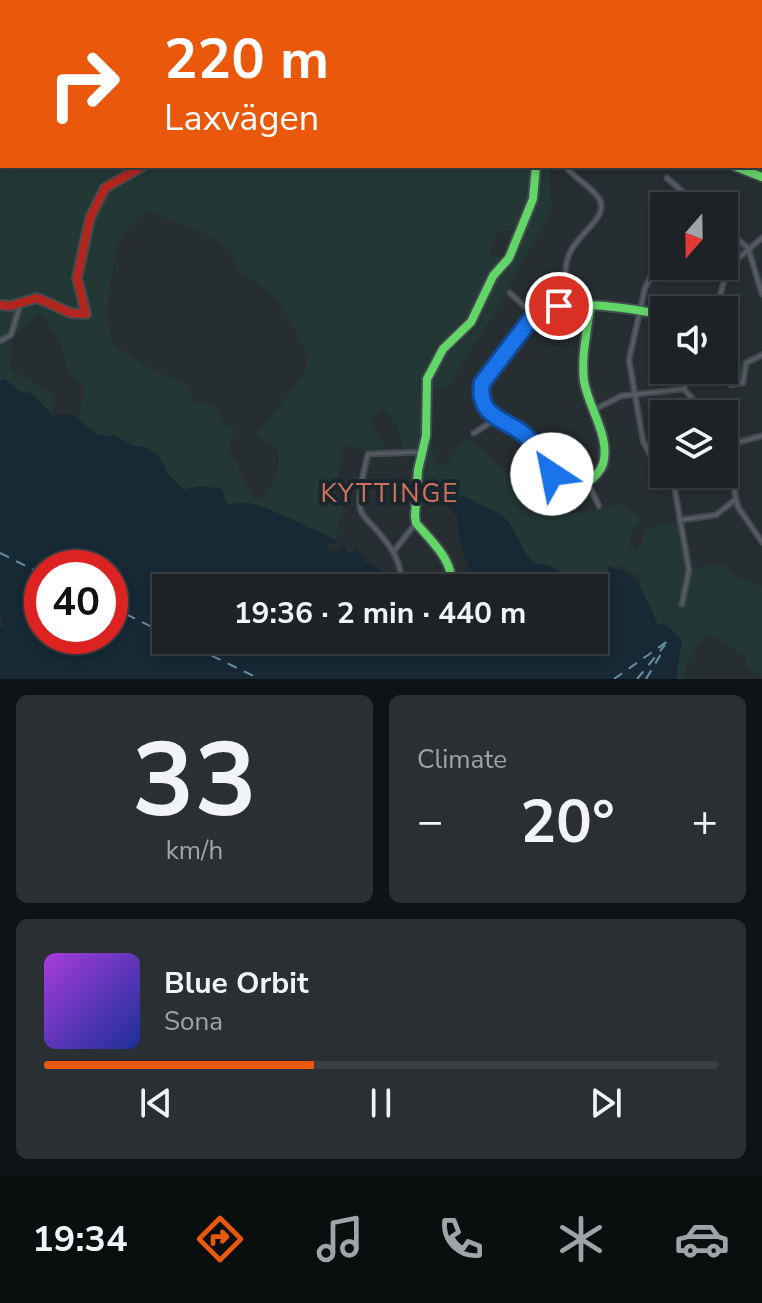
<!DOCTYPE html>
<meta charset="utf-8">
<style>
:root{--surface:#1c2226;--page:#292f32;--text:#f1f3f6;--muted:#a0a4a7;--line:#3a3f43;--accent:#ea580c}
body{margin:0;font-family:"Nunito Sans",sans-serif;background:var(--page);color:var(--text);height:100vh;display:flex;flex-direction:column;font-size:30px;white-space:nowrap}
*{box-sizing:border-box;margin:0}
p{font-size:26px;color:var(--muted)}
.icon{flex:none;width:44px;height:44px;fill:none;stroke:currentColor;stroke-width:2;stroke-linecap:round;stroke-linejoin:round}
.map{position:relative;height:679px;overflow:hidden}
.side{display:flex;flex-direction:column;gap:16px;padding:16px;background:#0f1315;flex:1}
.side>*{flex:none}
.hud{position:absolute;left:0px;top:0px;width:762px;height:168px;box-shadow:0 4px 12px #0003,0 0 0 2px var(--line);background:#ea580c;color:#fff;overflow:hidden}
.needle{width:52px;rotate:200deg}
.tools{position:absolute;left:650px;top:192px;display:grid;gap:16px}
.tools a{display:grid;place-items:center;width:88px;height:88px;border-radius:0px;background:var(--surface);box-shadow:0 4px 12px #0003,0 0 0 2px var(--line);font-size:40px}
.speed{position:absolute;left:24px;top:550px;display:flex;gap:16px;font-size:40px;font-weight:700;text-align:center}
.speed>*{display:grid;place-content:center;width:104px;height:104px;border-radius:50%;background:var(--surface);box-shadow:0 4px 12px #0003,0 0 0 2px var(--line);line-height:1}
.speed .limit{border:12px solid #d22;background:#fff;color:#111}
.pin{position:absolute;display:grid;place-items:center;width:68px;height:68px;color:#fff;margin:-34px;border:4px solid #fff;border-radius:50%;box-shadow:0 2px 8px #0007}
.me{position:absolute;width:88px;margin:-44px;rotate:326deg;stroke-linejoin:round;filter:drop-shadow(0 0 6px #0008)}
.turn{display:flex;align-items:center;gap:28px;height:168px;padding:0 32px;font-size:36px}
.turn .icon{width:104px;height:104px;stroke-width:2.5}
.turn b{display:block;font-size:56px;line-height:68px}
.big{font-size:60px;font-weight:700;line-height:1.1}
.side .tile{flex:1;display:flex;flex-direction:column;justify-content:center;gap:12px;min-width:0;padding:0 28px;border-radius:12px;background:var(--page)}
.side .dial{align-items:center;gap:0}
.dial b{font-size:104px;line-height:1}
.song{display:flex;align-items:center;gap:24px}
.cover{width:96px;height:96px;border-radius:12px;background:linear-gradient(135deg,hsl(280 70% 55%),hsl(230 70% 35%))}
.played{height:8px;border-radius:4px;background:linear-gradient(90deg,var(--accent) 40%,var(--line) 40%)}
.keys{display:flex;justify-content:space-around;direction:ltr}
.heat{display:flex;justify-content:space-between;align-items:center;font-size:44px;direction:ltr}
.side .tiles{flex:1;display:grid;gap:16px;grid-template-columns:1fr 1fr}
.tile:last-child{grid-column:span 2}
.trip{position:absolute;left:152px;top:574px;width:456px;height:80px;border-radius:0px;background:var(--surface);box-shadow:0 4px 12px #0003,0 0 0 2px var(--line);font-weight:700;line-height:80px;text-align:center}
.tab-bar{display:flex;height:128px;justify-content:space-around;align-items:center;background:#0b0e0f;color:var(--muted)}
.tab-bar .icon{width:56px;height:56px}
.tab-bar .selected{color:var(--accent)}
.tab-bar b{font-size:36px;color:var(--text)}
.map>svg:first-child{display:block}
.green{fill:#233835;fill-rule:evenodd}
.water{fill:#162935;fill-rule:evenodd}
.lines{fill:none;stroke-linecap:round;stroke-linejoin:round}
.ferry{stroke:#6790a4;stroke-width:2;stroke-dasharray:10 8;stroke-linecap:butt}
.street-casing{stroke:#434b4f;stroke-width:7}
.fast-casing{stroke:#434b4f;stroke-width:12}
.jam-casing{stroke:#434b4f;stroke-width:12}
.street{stroke:#565c61;stroke-width:3}
.fast{stroke:#63d668;stroke-width:8}
.jam{stroke:#b3261e;stroke-width:8}
.route-casing{stroke:#114b97;stroke-width:20}
.route{stroke:#1a73e8;stroke-width:14}
.labels{text-anchor:middle;stroke-width:8;stroke-linejoin:round;paint-order:stroke}
.neighbourhood-label{font-size:26px;letter-spacing:2px;fill:#d3725b;stroke:#19262d}
</style>
<div class="map">
<svg width="762" height="679" viewBox="0 0 762 679">
<rect width="100%" height="100%" fill="#262e32"/>
<g class="green">
<path d="M 0,0 L 587,0 L 2,2 L 2,166 L 530,166 L 529,197 L 515,229 L 497,232 L 489,254 L 502,259 L 484,280 L 470,312 L 436,348 L 419,381 L 424,429 L 420,448 L 403,450 L 396,424 L 382,408 L 370,420 L 387,450 L 366,450 L 343,444 L 334,502 L 343,507 L 335,540 L 327,534 L 261,507 L 246,503 L 227,504 L 222,489 L 200,486 L 184,490 L 168,474 L 157,454 L 145,447 L 133,446 L 116,436 L 98,435 L 79,418 L 83,389 L 67,367 L 61,341 L 39,312 L 11,339 L 10,369 L 54,395 L 52,415 L 35,396 L 18,391 L 5,379 L 0,381 ZM 147,210 L 212,236 L 232,252 L 238,269 L 279,300 L 308,355 L 303,376 L 256,436 C 260,438 269,441 273,445 C 287,458 273,486 264,498 L 254,499 L 240,472 L 238,464 L 227,454 L 235,430 L 224,422 L 216,406 L 195,402 L 185,382 L 157,373 L 114,345 L 106,314 L 116,249 L 126,230 Z"/>
<polygon points="540,166 550,166 549,187 553,207 490,320 448,386 432,392 428,391 443,357 479,327 488,295 513,261 537,200"/>
<polygon points="724,355 743,362 744,377 737,382 733,376 719,375 717,370 724,370"/>
<polygon points="465,440 471,440 534,499 560,513 588,513 616,504 624,506 643,520 633,529 628,549 637,551 647,528 684,523 691,569 724,563 732,574 762,587 762,678 748,668 744,655 708,634 693,648 684,676 693,679 676,679 674,634 670,629 658,624 653,610 645,599 639,582 643,579 618,564 608,573 579,582 565,576 549,565 532,562 504,517 466,498 457,499 454,503 417,503 420,473 427,442 431,443 435,462 444,466"/>
</g>
<path class="water" d="M 5,379 L 18,391 L 31,393 L 53,416 L 69,413 L 98,435 L 116,436 L 133,446 L 145,447 L 157,454 L 168,474 L 184,490 L 200,486 L 222,489 L 227,504 C 233,505 240,502 246,503 C 271,506 316,532 340,543 L 328,544 L 329,552 L 339,550 L 342,544 L 349,555 L 356,549 L 363,555 L 365,562 C 386,570 377,573 386,588 L 166,588 L 166,640 L 594,640 L 594,588 L 478,588 L 461,547 L 457,515 L 454,514 L 451,510 L 454,503 L 463,495 C 476,505 498,509 508,522 C 520,536 521,555 537,564 C 554,563 563,576 579,582 L 607,573 L 608,566 L 626,573 L 639,582 C 644,597 651,609 657,624 L 666,625 L 682,640 L 676,679 L 0,679 L 0,626 L 5,627 L 0,610 L 0,381 ZM 110,568 L 110,636 L 42,636 L 42,568 Z"/>
<g class="lines">
<g class="ferry">
<polyline points="0,553 42,574"/>
<polyline points="110,606 166,634"/>
<polyline points="179,640 260,679"/>
<polyline points="614,679 668,641"/>
<polyline points="637,679 665,645"/>
<polyline points="646,679 664,649"/>
</g>
<defs>
<g id="street">
<polyline points="669,0 674,2"/>
<polyline points="681,0 683,2"/>
<polyline points="725,0 725,2"/>
<polyline points="322,2 323,0"/>
<polyline points="588,2 591,0"/>
<polyline points="648,2 649,0"/>
<polyline points="760,21 762,23"/>
<path d="M 565,166 C 574,178 589,185 598,197 C 615,221 562,236 566,274 L 575,282"/>
<polyline points="667,178 699,206"/>
<polyline points="724,228 748,248 762,294"/>
<polyline points="664,252 645,288 629,360 643,441 651,456 674,485 689,570 682,604"/>
<polyline points="510,293 534,315"/>
<polyline points="716,310 728,267 762,238"/>
<polyline points="0,341 11,335 20,305"/>
<polyline points="686,370 684,389 705,414"/>
<polyline points="731,385 743,383 746,363 762,355"/>
<polyline points="592,411 621,396 684,389"/>
<polyline points="474,433 496,419"/>
<polyline points="724,445 738,507 762,542"/>
<polyline points="724,446 762,436"/>
<polyline points="587,481 599,506"/>
<polyline points="674,485 679,474"/>
<polyline points="680,520 716,515 736,499"/>
<polyline points="394,551 416,523"/>
<path d="M 402,588 C 402,560 391,546 373,526 C 369,522 363,517 361,511 C 356,500 365,466 368,454 L 421,452"/>
</g>
<g id="fast">
<polyline points="498,0 499,2"/>
<polyline points="734,166 762,177"/>
<path d="M 590,308 C 587,332 581,357 584,381 C 588,407 611,437 603,464 C 600,472 594,478 587,482 C 558,499 541,450 525,435 C 519,429 511,428 503,424 C 488,417 482,399 482,383 C 498,361 512,330 535,315 C 564,296 632,309 664,315"/>
<path d="M 451,588 C 455,561 432,542 416,523 L 415,516 L 418,470 L 426,436 L 427,379 L 443,349 L 471,322 L 493,276 L 509,258 L 533,199 L 536,166"/>
</g>
<polyline id="jam" points="0,305 10,306 37,298 71,313 86,314 77,278 90,218 105,188 143,166"/>
</defs>
<use href="#street" class="street-casing"/>
<use href="#fast" class="fast-casing"/>
<use href="#jam" class="jam-casing"/>
<use href="#street" class="street"/>
<use href="#fast" class="fast"/>
<use href="#jam" class="jam"/>
</g>
<g class="lines">
<defs>
<path id="route" d="M 552,474 C 544,462 537,448 527,437 C 512,420 476,420 482,383 L 534,315 L 543,309 L 559,306"/>
</defs>
<use href="#route" class="route-casing"/>
<use href="#route" class="route"/>
</g>
<g class="labels">
<g class="neighbourhood-label">
<text x="390" y="502">KYTTINGE</text>
</g>
</g>
</svg>
<div class="tools">
<a><svg class="needle" viewBox="-14 -14 28 28"><path d="M0-13l5 13h-10z" fill="#e53935"/><path d="M0 13l5-13h-10z" fill="#a0a4a7"/></svg></a>
<a><svg class="icon" aria-label="sound" viewBox="0 0 24 24"><path d="M4 9h4l5-4v14l-5-4H4zM17 9q2 3 0 6"/></svg></a>
<a><svg class="icon" aria-label="layers" viewBox="0 0 24 24"><path d="M12 4l9 5-9 5-9-5zM3 14l9 5 9-5"/></svg></a>
</div>
<div class="speed"><div class="limit">40</div></div>
<div class="pin" style="left:559px;top:306px;background:#d93025"><svg class="icon" aria-label="arrive" viewBox="0 0 24 24"><path d="M6 21V4h12l-3 4 3 4H6"/></svg></div>
<svg class="me" style="left:552px;top:474px" viewBox="-20 -20 40 40"><circle r="19" fill="#fff"/><path d="M0-13L10 11 0 6-10 11z" fill="#1a73e8"/></svg>
<div class="trip">19:36 · 2 min · 440 m</div>
<div class="hud">
<div class="turn"><svg class="icon" aria-label="right" viewBox="0 0 24 24"><path d="M7 20v-9h11M14 6l5 5-5 5"/></svg><div><b>220 m</b>Laxvägen</div></div>
</div>
</div>
<section class="side">
<div class="tiles">
<div class="tile dial"><b>33</b><p>km/h</p></div>
<div class="tile"><p>Climate</p>
<div class="heat"><a>−</a><b class="big">20°</b><a>+</a></div>
</div>
<div class="tile">
<div class="song"><i class="cover"></i><div><b>Blue Orbit</b><p>Sona</p></div></div>
<div class="played"></div>
<div class="keys"><svg class="icon" aria-label="previous" viewBox="0 0 24 24"><path d="M18 5L8 12l10 7zM5 5v14"/></svg><svg class="icon" aria-label="pause" viewBox="0 0 24 24"><path d="M8 5v14M16 5v14"/></svg><svg class="icon" aria-label="next" viewBox="0 0 24 24"><path d="M6 5l10 7-10 7zM19 5v14"/></svg></div>
</div>
</div>
</section>
<nav class="tab-bar">
<b>19:34</b>
<svg class="icon selected" aria-label="directions" viewBox="0 0 24 24"><path d="M12 3l9 9-9 9-9-9zM9 14v-3h6M13 9l2 2-2 2"/></svg>
<svg class="icon" aria-label="music" viewBox="0 0 24 24"><path d="M9 18V5l10-2v13"/><circle cx="6" cy="18" r="3"/><circle cx="16" cy="16" r="3"/></svg>
<svg class="icon" aria-label="phone" viewBox="0 0 24 24"><path d="M5 4h4l2 5-3 2q2 4 5 5l2-3 5 2v4C11 20 4 13 5 4z"/></svg>
<svg class="icon" aria-label="climate" viewBox="0 0 24 24"><path d="M12 3v18M4 7l16 10M4 17L20 7"/></svg>
<svg class="icon" aria-label="car" viewBox="0 0 24 24"><path d="M5 17H2v-5l4-1 3-4h7l3 4 3 1v5h-3M9 17h6M6 11h13"/><circle cx="7" cy="17" r="2"/><circle cx="17" cy="17" r="2"/></svg>
</nav>
